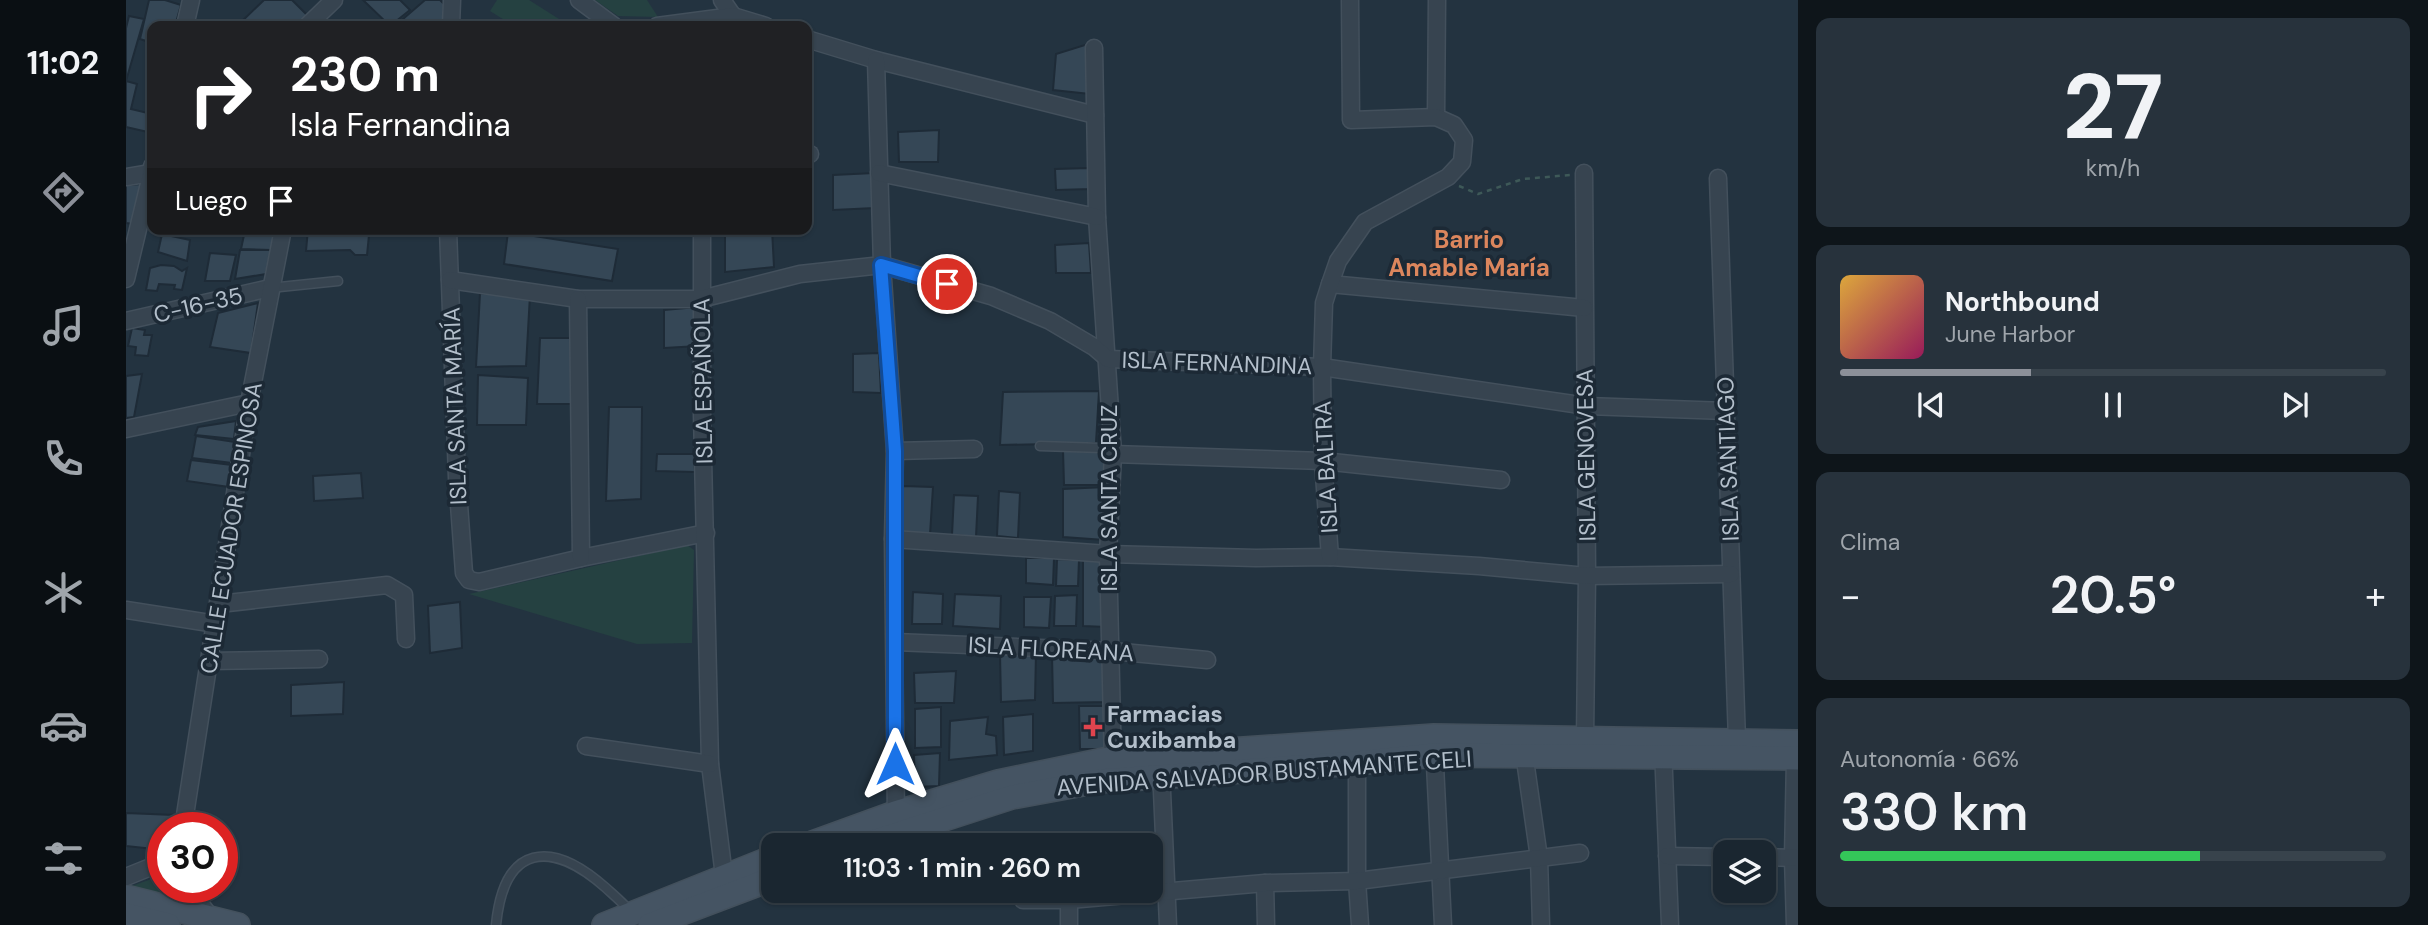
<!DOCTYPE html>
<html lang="es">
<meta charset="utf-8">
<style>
:root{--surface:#1a2630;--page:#27323c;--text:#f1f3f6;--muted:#9fa5ab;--line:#38434c;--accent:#8c9099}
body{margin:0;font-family:"DM Sans",sans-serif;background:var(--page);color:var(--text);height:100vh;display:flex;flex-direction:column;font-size:26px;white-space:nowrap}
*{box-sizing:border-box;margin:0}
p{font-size:23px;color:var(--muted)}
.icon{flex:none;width:38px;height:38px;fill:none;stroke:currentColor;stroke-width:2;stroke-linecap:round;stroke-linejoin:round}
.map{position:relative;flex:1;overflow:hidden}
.drawer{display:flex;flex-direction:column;gap:18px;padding:18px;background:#0e151a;width:630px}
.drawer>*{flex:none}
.top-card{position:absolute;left:21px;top:21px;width:665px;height:214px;border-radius:14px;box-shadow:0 2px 5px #0004,0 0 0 2px var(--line);background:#202124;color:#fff;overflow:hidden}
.controls{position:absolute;left:1587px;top:840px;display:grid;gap:14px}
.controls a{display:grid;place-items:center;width:63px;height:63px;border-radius:14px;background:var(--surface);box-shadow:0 2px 5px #0004,0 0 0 2px var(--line);font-size:35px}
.speed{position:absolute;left:21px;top:812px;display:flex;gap:14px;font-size:35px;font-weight:700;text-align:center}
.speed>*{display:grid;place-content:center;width:91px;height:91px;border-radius:50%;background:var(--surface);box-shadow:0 2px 5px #0004,0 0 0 2px var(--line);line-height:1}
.speed .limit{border:10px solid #d22;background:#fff;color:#111}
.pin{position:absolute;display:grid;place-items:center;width:60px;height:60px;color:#fff;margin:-30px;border:4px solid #fff;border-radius:50%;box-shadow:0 2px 7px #0007}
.me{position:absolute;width:77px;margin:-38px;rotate:0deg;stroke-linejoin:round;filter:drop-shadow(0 0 5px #0008)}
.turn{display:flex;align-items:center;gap:24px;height:147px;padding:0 28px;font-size:32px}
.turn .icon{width:91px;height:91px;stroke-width:2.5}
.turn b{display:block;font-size:49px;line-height:60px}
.then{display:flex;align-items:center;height:66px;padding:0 28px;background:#0003;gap:14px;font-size:26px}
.big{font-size:52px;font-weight:600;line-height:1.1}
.drawer .card{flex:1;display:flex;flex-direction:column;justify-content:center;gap:10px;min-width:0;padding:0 24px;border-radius:14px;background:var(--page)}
.drawer .dial{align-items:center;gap:0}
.dial b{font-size:91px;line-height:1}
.song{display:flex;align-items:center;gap:21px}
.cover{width:84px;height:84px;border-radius:10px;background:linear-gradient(135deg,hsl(40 70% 55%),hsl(330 70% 35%))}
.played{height:7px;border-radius:4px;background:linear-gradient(90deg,var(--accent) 35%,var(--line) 35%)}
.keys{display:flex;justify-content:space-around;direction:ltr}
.heat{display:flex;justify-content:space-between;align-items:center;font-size:38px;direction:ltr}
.charge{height:10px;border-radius:5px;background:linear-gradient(90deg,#34c759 66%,var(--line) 0)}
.trip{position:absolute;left:635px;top:833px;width:402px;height:70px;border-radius:14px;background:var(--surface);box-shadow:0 2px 5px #0004,0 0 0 2px var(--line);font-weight:600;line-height:70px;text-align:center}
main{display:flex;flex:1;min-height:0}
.tab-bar{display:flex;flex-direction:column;width:126px;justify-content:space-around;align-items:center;background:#0a0f13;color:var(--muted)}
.tab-bar .icon{width:49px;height:49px}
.tab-bar .active{color:var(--accent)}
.tab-bar b{font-size:32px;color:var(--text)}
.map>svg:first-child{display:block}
.green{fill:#254141}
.building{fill:#354756;stroke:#1e2b37;stroke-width:2}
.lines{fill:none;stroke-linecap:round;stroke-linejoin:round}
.lane-casing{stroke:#43505c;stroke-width:11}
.street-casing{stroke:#43505c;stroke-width:19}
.secondary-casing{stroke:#43505c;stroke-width:26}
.path{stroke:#3e5958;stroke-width:2.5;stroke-dasharray:5 5;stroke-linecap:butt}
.lane{stroke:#374450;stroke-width:8}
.street{stroke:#374450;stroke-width:16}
.secondary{stroke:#455463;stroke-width:23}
.route-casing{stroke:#114b97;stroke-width:18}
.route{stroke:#1a73e8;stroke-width:12}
.health-dot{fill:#e0444e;stroke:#1c2935;stroke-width:2.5}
.labels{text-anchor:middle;stroke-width:7;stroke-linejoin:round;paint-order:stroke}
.street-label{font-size:23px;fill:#b3bfcb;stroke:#1c2935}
.poi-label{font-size:23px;font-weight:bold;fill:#b3bfcb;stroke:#1c2935;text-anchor:start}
.neighbourhood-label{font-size:24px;font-weight:bold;fill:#dc865d;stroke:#1c2935}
</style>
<main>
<nav class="tab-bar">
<b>11:02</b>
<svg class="icon active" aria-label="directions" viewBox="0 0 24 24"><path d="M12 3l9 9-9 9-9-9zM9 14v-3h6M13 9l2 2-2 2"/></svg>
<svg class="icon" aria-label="music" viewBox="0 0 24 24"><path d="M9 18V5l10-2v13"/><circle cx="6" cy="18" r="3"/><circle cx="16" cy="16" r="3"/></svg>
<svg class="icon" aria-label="phone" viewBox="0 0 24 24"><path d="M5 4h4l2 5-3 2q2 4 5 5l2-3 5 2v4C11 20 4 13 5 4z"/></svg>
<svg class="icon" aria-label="climate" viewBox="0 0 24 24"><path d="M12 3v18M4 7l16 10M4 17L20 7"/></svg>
<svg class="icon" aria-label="car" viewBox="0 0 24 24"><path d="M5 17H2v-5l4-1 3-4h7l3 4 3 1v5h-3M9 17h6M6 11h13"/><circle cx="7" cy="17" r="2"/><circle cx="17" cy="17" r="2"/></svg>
<svg class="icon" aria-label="filters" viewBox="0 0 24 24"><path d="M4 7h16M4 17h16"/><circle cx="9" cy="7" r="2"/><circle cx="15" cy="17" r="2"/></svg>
</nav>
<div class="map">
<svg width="1672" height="925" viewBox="0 0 1672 925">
<rect width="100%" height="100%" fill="#233340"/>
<g class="green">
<polygon points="371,0 403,0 433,19 428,26 388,26 364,11"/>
<polygon points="469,0 521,0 532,17 492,16"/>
<polygon points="561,545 568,550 566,643 511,644 343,594"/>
<polygon points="37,875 37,887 54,887 76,911 0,888"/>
</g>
<g class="building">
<polygon points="23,0 39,0 55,5 49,26 26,26 26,43 14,39"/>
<polygon points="138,0 166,0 184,18 176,26 111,26"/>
<polygon points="237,0 274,0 284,10 264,26"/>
<polygon points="299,0 314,0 318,4 317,26 284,26 277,19"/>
<polygon points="3,16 18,19 0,81 11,84 5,109 26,114 26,133 0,127 0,28"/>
<polygon points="962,44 964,94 927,90 930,54"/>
<polygon points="813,130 812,162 773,162 772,132"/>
<polygon points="963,168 965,189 930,190 929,169"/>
<polygon points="748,173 749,208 707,210 707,175"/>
<polygon points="16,184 7,224 0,223 0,185"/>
<polygon points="182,229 232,229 232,236 243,235 241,255 229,255 224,250 180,251"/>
<polygon points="599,229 646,229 648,267 599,272"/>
<polygon points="382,232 492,249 486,281 378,264"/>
<polygon points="36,234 64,240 61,261 32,252"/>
<polygon points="118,235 148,236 145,250 115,249"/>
<polygon points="963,243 965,273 930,273 929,245"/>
<polygon points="114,250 145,250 140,274 109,279"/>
<polygon points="84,253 110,255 104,281 79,281"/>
<polygon points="35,265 48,266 56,271 61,268 56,290 48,289 49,285 33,284 31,291 20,290 24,268"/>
<polygon points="354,293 404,295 400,366 350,367"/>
<polygon points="132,303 125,353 84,347 92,313"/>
<polygon points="571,307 573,346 538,348 538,310"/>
<polygon points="6,328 19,330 18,335 26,335 22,356 9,355 10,347 2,346"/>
<polygon points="414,338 445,338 448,404 411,404"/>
<polygon points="753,353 755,393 727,392 727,354"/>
<polygon points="16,374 8,417 0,418 0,376"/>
<polygon points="352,375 402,378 400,425 351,425"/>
<polygon points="973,391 970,443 874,445 877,392"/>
<polygon points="483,407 516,407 515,499 480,501"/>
<polygon points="110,421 108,439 69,435 72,427"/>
<polygon points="70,436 109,442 106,463 66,458"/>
<polygon points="937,450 980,451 982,485 938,485"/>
<polygon points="531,454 568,454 569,472 530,471"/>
<polygon points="65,460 106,465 103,487 61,481"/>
<polygon points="235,473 237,498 188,501 187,476"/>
<polygon points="777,486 807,487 804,535 775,533"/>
<polygon points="980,487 979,540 937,537 937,489"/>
<polygon points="873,491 894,493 892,538 871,536"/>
<polygon points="828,495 852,496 850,537 826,535"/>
<polygon points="978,556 980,627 957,626 957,558"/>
<polygon points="900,558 928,558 927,585 900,583"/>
<polygon points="931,559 953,560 952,586 930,586"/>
<polygon points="787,592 817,594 816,624 786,624"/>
<polygon points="829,594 875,596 874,629 827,626"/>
<polygon points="951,595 950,626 928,626 929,596"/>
<polygon points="898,597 925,597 923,628 898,627"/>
<polygon points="334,602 336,648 304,653 302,606"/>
<polygon points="910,653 909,700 875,702 874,654"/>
<polygon points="926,654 980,657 982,702 927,703"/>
<polygon points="830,671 828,703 789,703 788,673"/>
<polygon points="218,682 217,714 165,716 165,685"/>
<polygon points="953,706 981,706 979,749 954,749"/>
<polygon points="815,707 815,747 789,748 789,709"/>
<polygon points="907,714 907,751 878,755 877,717"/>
<polygon points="862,717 860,734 870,736 871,755 823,760 824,721"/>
<polygon points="814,753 813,786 789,787 788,755"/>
<polygon points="0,813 48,815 46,828 37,828 37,850 0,846"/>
</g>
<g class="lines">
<defs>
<g id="lane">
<polyline points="144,288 212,281"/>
<polyline points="914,446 976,448 985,446"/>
<path d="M 370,925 C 378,844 425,839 480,888 C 493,900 505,909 512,925"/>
</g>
<g id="street">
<polyline points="453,0 488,26"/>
<polyline points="596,0 607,16"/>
<polyline points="59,26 65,0"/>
<polyline points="181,26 208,0"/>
<polyline points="325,26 326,0"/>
<polyline points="531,26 607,16 640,26"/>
<polyline points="681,39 750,60 969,115"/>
<polyline points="968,48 971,217 987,454 982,554 987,766"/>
<polyline points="750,60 756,265 769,451 767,539 770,820"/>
<polyline points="1310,117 1311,0"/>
<polyline points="681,154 684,154"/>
<polyline points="753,173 971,217"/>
<polyline points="1458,173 1461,576 1459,738"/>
<polyline points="0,177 25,173 26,166"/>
<polyline points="1592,178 1611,741"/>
<polyline points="322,229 331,477 338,573 343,580 353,582 455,558 580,533"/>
<polyline points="576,229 576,413 584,764 598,876"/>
<polyline points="0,279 26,171"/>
<polyline points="324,280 452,299 575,299 674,274 756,265 865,296 924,321 968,347 982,359 1196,367 1461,406 1600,411"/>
<polyline points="1204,284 1458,308"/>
<polyline points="452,299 455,558"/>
<polyline points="0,321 144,288"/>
<polyline points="0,429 123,403"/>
<polyline points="769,451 848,449"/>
<polyline points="987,454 1197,461 1375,480"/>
<polyline points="767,539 982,554 1130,558 1204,557 1353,566 1461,576 1605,574"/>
<polyline points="1204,557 1197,461 1196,367 1198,303 1204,284 1212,261 1239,222 1322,177 1336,162 1338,140 1328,125 1310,117 1225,120 1224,0"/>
<polyline points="93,604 261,585 278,595 280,639"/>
<polyline points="0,610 90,624"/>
<polyline points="769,642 986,651 1081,660"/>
<polyline points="83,661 193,659"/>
<polyline points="1308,745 1317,925"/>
<polyline points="460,746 584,764"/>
<polyline points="1397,746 1413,858 1415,925"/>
<polyline points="1537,748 1544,925"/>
<polyline points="1669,758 1667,858 1669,925"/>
<polyline points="1231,763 1231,881 1234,925"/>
<polyline points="1035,769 1042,925"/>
<polyline points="57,828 123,403 157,229"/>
<polyline points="1541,856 1600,857"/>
<polyline points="1638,857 1672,858"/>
<polyline points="0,877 37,862"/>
<polyline points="1139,883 1140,925"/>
<polyline points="62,887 85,918"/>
<polyline points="897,900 943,900 1139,883 1231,881 1454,853"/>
<polyline points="943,900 943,925"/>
</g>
<g id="secondary">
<polyline points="681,845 769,813 872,782 987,758 1308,736 1672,742"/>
<polyline points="738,845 886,797 973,781 1231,763 1308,755 1672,758"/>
<polyline points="0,897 112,925"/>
<polyline points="0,915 42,925"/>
<polyline points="478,925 648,857"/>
<polyline points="524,925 648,878"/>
</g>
</defs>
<use href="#lane" class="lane-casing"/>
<use href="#street" class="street-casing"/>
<use href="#secondary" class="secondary-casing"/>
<polyline class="path" points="1333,186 1352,194 1397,179 1444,175"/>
<use href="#lane" class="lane"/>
<use href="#street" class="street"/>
<use href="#secondary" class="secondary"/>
</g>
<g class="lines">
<defs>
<polyline id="route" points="769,764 769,451 755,265 821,284"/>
</defs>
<use href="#route" class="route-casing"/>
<use href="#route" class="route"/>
</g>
<path class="health-dot" d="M963.5 716.5h7v7h7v7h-7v7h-7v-7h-7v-7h7z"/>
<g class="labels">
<g class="street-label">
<text transform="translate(72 305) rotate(-13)" y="8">C-16-35</text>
<text transform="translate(1091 363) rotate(2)" y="8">ISLA FERNANDINA</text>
<text transform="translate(577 381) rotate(-91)" y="8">ISLA ESPAÑOLA</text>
<text transform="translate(329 406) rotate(-92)" y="8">ISLA SANTA MARÍA</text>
<text transform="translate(1460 455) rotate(-91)" y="8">ISLA GENOVESA</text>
<text transform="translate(1602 459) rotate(-92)" y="8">ISLA SANTIAGO</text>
<text transform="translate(1200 467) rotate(-93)" y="8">ISLA BALTRA</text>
<text transform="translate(983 498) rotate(-90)" y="8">ISLA SANTA CRUZ</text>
<text transform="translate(105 528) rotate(-81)" y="8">CALLE ECUADOR ESPINOSA</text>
<text transform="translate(925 649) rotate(3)" y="8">ISLA FLOREANA</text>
<text transform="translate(1138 773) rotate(-4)" y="8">AVENIDA SALVADOR BUSTAMANTE CELI</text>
</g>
<g class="poi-label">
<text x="981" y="722">Farmacias<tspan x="981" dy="26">Cuxibamba</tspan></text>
</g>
<g class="neighbourhood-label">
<text x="1343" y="248">Barrio<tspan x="1343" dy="28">Amable María</tspan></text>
</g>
</g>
</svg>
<div class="controls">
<a><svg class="icon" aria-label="layers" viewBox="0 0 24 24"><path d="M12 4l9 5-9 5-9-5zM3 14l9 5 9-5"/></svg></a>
</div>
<div class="speed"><div class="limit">30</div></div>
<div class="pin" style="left:821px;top:284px;background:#d93025"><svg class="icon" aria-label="arrive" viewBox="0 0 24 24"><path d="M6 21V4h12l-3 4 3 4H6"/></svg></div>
<svg class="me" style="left:769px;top:764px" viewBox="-20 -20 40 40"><path d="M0-17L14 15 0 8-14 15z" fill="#1a73e8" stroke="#fff" stroke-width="4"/></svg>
<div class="trip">11:03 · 1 min · 260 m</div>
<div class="top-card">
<div class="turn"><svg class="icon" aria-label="right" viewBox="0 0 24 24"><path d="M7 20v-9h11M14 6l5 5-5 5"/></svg><div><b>230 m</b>Isla Fernandina</div></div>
<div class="then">Luego<svg class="icon" aria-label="arrive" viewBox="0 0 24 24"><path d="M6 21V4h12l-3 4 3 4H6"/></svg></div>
</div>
</div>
<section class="drawer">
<div class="card dial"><b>27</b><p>km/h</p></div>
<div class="card">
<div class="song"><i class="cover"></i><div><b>Northbound</b><p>June Harbor</p></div></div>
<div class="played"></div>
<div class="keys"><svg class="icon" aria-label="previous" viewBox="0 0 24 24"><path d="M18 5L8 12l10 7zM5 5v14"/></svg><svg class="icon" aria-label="pause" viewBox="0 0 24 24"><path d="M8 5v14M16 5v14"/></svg><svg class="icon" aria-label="next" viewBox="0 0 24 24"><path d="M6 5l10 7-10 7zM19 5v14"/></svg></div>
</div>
<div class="card"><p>Clima</p>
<div class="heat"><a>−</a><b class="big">20.5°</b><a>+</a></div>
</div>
<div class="card"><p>Autonomía · 66%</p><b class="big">330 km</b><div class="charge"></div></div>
</section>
</main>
